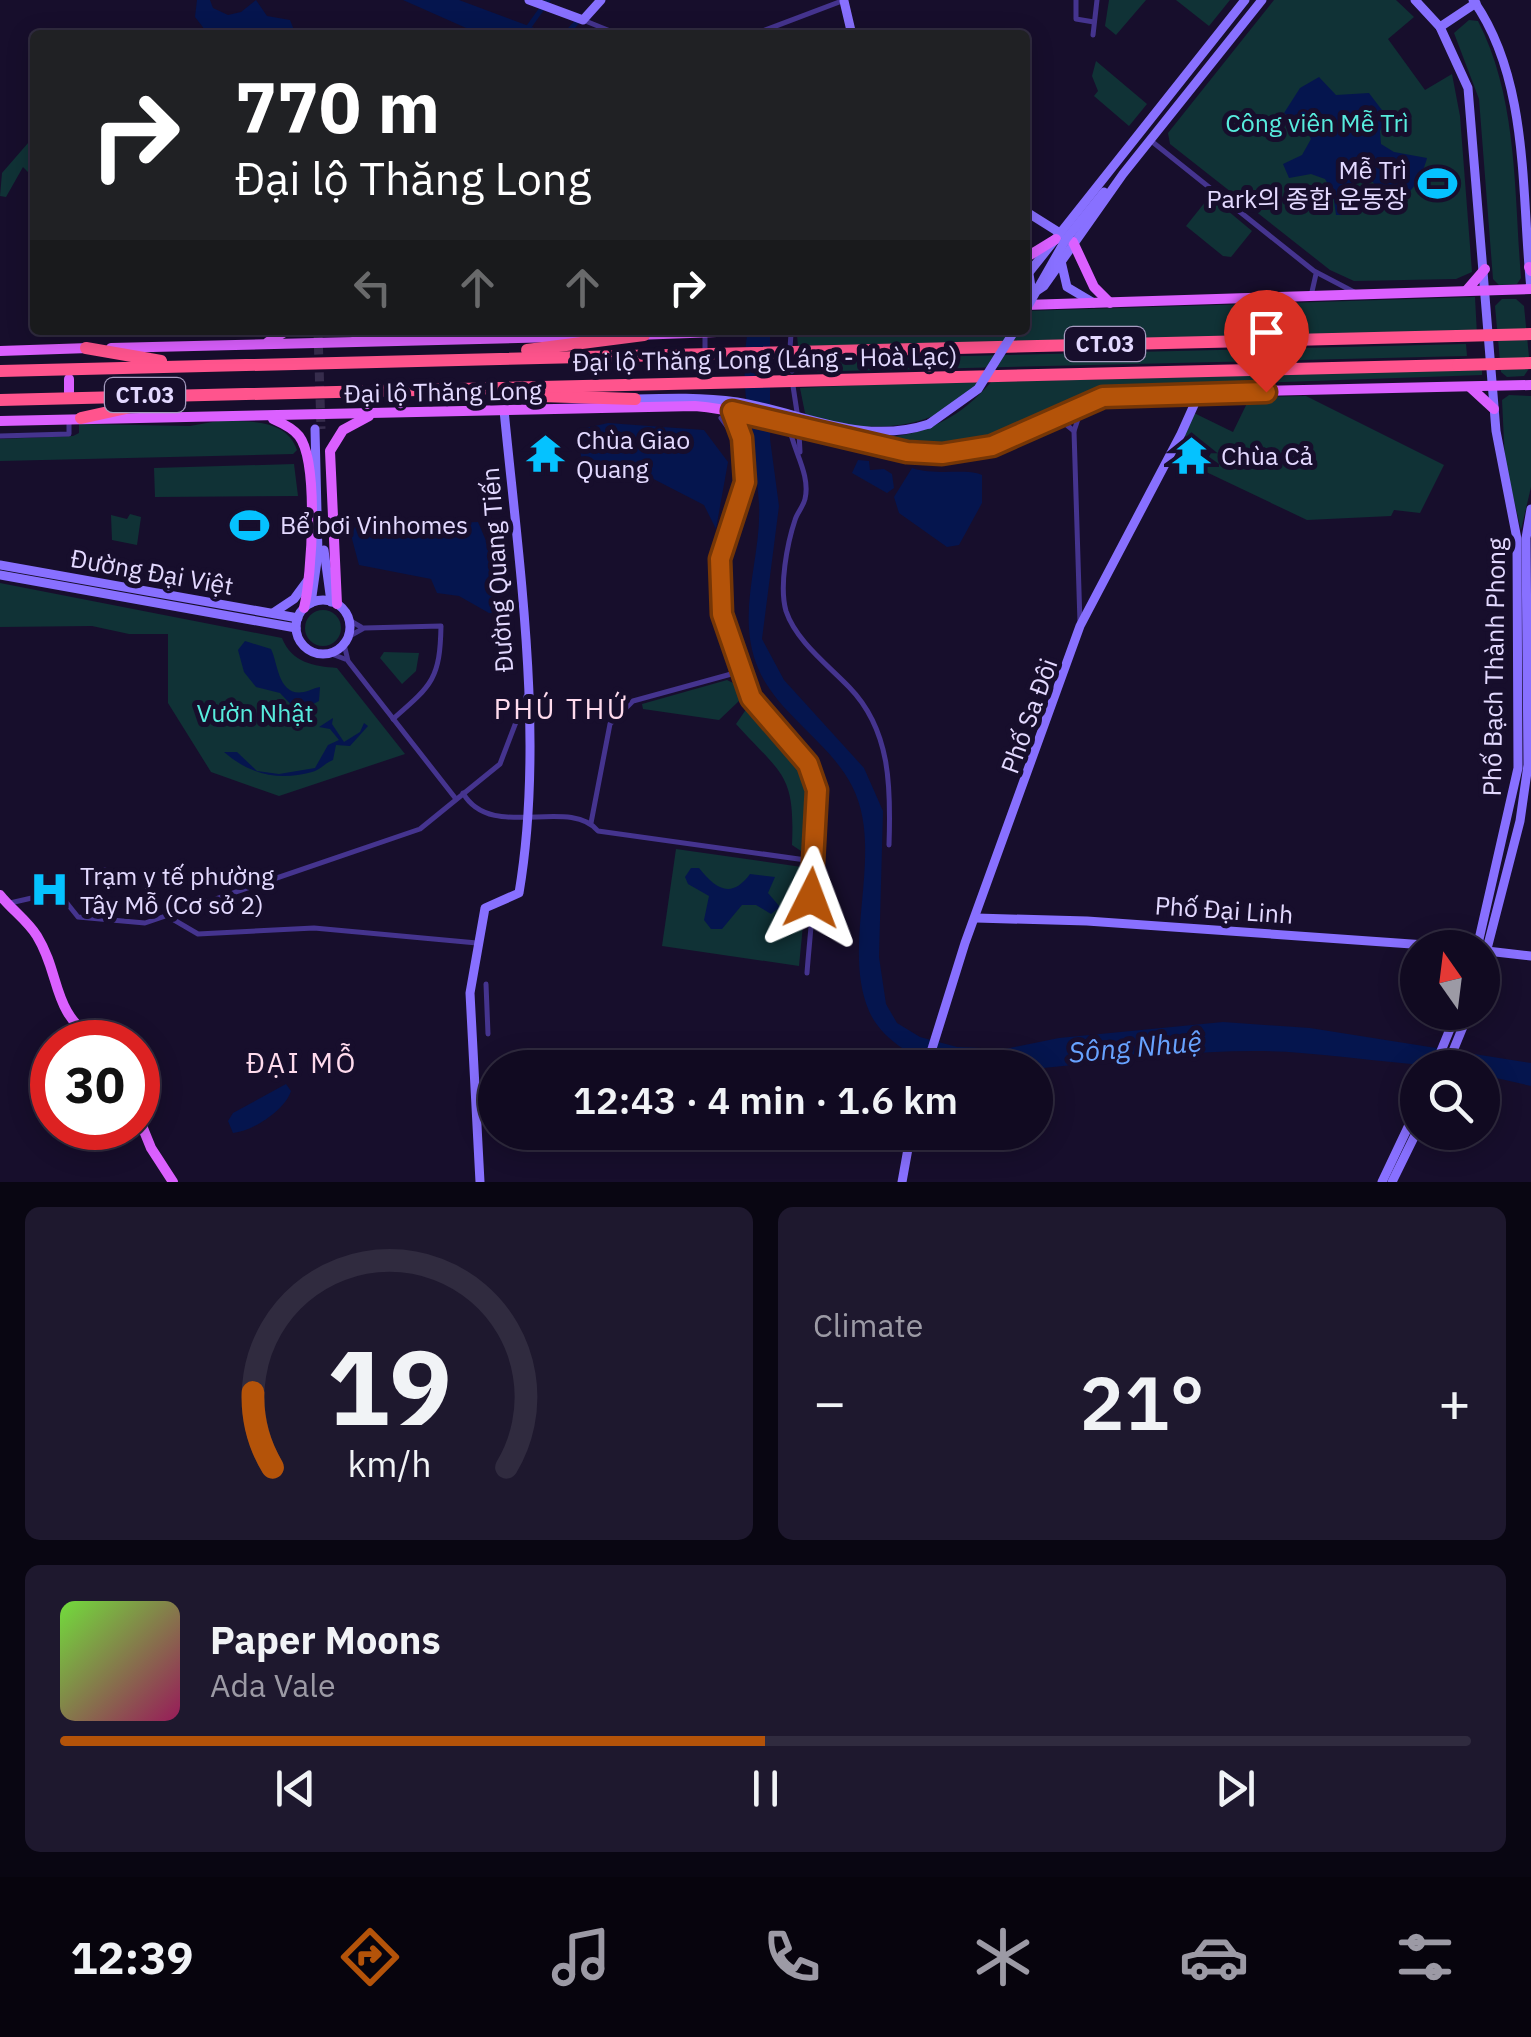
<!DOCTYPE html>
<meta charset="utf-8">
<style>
:root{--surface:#110a21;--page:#1e182e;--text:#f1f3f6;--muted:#9c9aa5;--line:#302b3f;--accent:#b45309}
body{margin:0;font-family:"IBM Plex Sans","Noto Sans KR",sans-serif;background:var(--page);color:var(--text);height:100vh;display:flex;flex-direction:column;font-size:38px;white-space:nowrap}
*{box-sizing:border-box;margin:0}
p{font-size:32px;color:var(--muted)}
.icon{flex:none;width:55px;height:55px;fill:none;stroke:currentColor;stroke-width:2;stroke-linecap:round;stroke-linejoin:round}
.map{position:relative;height:1182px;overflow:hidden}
.side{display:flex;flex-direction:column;gap:25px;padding:25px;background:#090612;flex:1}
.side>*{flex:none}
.guide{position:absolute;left:30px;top:30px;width:1000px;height:305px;border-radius:10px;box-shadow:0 5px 25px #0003,0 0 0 2px var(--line);background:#202124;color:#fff;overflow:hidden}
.needle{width:65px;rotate:346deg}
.controls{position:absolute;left:1400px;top:930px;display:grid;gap:20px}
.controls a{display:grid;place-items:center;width:100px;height:100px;border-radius:50%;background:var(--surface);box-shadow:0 5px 25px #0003,0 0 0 2px var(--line);font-size:50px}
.speed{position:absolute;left:30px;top:1020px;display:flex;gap:20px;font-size:50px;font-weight:700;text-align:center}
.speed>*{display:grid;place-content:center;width:130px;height:130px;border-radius:50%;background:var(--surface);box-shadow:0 5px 25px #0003,0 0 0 2px var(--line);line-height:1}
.speed .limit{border:15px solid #d22;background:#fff;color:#111}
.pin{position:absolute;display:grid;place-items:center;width:85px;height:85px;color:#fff;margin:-102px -42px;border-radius:50% 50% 50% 0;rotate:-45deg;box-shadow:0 0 10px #0007}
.pin .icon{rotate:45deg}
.me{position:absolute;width:110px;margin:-55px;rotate:3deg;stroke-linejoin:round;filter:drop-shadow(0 0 8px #0008)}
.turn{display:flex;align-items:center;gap:35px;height:210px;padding:0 40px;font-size:45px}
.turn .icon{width:130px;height:130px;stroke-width:2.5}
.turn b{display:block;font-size:70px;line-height:85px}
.lanes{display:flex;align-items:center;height:95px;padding:0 40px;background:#0003;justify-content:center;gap:50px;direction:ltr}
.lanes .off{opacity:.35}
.big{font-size:75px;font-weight:600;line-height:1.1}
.side .card{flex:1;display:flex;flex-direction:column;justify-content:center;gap:15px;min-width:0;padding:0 35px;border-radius:15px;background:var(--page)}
.side .dial{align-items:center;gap:0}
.dial svg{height:260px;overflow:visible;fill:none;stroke:var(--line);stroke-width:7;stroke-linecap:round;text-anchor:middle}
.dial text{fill:var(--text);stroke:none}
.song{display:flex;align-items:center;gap:30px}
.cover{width:120px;height:120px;border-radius:15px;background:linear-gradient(135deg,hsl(100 70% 55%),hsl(330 70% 35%))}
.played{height:10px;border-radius:5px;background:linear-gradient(90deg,var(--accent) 50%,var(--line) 50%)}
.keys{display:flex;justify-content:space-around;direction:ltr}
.heat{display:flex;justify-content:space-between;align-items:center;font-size:55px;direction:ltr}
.side .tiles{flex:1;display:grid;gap:25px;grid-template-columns:1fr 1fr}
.card:last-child{grid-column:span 2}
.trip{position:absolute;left:478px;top:1050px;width:575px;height:100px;border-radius:50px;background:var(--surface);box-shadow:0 5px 25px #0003,0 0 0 2px var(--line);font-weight:600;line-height:100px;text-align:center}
.menu{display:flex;height:160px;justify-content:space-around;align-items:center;background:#07040d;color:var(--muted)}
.menu .icon{width:70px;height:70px}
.menu .selected{color:var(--accent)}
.menu b{font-size:45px;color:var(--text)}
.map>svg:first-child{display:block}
.green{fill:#103236}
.water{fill:#05154e}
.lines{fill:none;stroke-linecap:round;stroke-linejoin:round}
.canal{stroke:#05154e;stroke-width:5}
.secondary-tunnel{stroke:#362c4c;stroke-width:9;stroke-dasharray:9 4.5;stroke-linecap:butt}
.street{stroke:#45348f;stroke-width:5}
.secondary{stroke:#8870ff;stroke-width:9}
.primary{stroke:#db60ff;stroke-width:10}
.highway{stroke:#ff548d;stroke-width:12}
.secondary-bridge{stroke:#8870ff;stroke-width:9}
.highway-bridge{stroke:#ff548d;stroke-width:12}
.route-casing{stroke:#753606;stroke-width:25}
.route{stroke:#b45309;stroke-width:18}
.labels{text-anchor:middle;stroke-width:10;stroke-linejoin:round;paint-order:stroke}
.shield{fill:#170e2c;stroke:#a69cc0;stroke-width:2.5}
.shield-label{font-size:22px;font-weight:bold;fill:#e3d9ff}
.park-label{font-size:25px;fill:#57ecdd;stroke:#170e2c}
.poi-label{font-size:25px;fill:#e3d9ff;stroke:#170e2c;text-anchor:start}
.street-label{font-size:25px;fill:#e3d9ff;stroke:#170e2c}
.neighbourhood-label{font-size:28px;letter-spacing:2.5px;fill:#ffdbed;stroke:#170e2c}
.water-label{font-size:28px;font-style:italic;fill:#67a2ff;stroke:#170e2c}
</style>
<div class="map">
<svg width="1531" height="1182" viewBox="0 0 1531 1182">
<rect width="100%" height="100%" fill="#170e2c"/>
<g class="green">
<polygon points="1109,0 1146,0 1116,35 1105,26"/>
<polygon points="1176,0 1230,0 1209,26"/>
<polygon points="1274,0 1396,0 1414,17 1388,39 1425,90 1452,74 1460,116 1472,272 1456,279 1354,281 1330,270 1170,144 1168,133"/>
<path d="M 1469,20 L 1478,21 C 1518,99 1514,192 1521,278 L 1517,284 L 1499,285 L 1493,279 L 1479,99 L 1454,33 Z"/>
<polygon points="1096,61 1147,104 1129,126 1094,96 1098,91 1092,76"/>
<polygon points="35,135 35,167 28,172 23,167 6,197 0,196 2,173"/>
<polygon points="1210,196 1252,231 1231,257 1223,256 1186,226"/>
<polygon points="1475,297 1477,335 798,346 797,335 819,330 1025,330 1025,311"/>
<polygon points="1502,299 1516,299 1524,306 1530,367 1524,376 1507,377 1501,372 1495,306"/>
<polygon points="1466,344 1467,356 799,372 796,360"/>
<path d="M 1482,369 L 1482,375 L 1119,388 C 1080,397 1053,414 1018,431 C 948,464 875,443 804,425 C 822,423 845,433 865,436 C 915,442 960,419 991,382 Z"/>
<path d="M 983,379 C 935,435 872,432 806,418 L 800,388 Z"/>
<polygon points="1509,395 1531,396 1531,487 1521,530 1505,462 1502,400"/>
<polygon points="1306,396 1444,465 1420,513 1394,510 1391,516 1307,520 1202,470 1212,451 1183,435 1194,413 1233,432 1250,397"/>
<path d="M 218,421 C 245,421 287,418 297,450 L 293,454 L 0,461 L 0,439 L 73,436 L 79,433 L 79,424 L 190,426 Z"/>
<polygon points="294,464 298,496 155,497 154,468"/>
<polygon points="130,514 141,517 137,545 112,540 111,515 127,519"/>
<path d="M 0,583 L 282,638 C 292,663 314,666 337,668 L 405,754 L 279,796 L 211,772 L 168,703 L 168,634 L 129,634 L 92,626 L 0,627 Z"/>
<circle cx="323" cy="628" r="18"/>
<polygon points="384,652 419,653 416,671 402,684 380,658"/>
<polygon points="727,680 733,683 740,700 719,720 643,709 642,704"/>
<path d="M 747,708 L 753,708 C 804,765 812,767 808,846 L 801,851 L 792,845 C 795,773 782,775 736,724 Z"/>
<polygon points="676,849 802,867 808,874 799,966 662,946"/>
</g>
<g class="water">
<polygon points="197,0 210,0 213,8 228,15 241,12 256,0 267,16 290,20 296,35 209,35 195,17"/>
<polygon points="403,0 459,0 553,35 482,35"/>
<path d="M 1319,77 L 1336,95 L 1369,93 L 1388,118 L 1380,131 L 1381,144 L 1394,152 L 1427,158 C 1422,178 1408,201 1387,206 L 1373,182 L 1357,178 L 1346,191 L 1343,215 L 1336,215 L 1333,193 L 1325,179 L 1311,174 L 1289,178 L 1283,164 L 1302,155 L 1311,139 L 1306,129 L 1284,113 L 1300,88 Z"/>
<path d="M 748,330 L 770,330 L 770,439 L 779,506 L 762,639 L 784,680 L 864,768 L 883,811 L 879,957 L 886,1004 L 897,1023 L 920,1037 L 957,1047 L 1005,1049 L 1059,1038 L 1223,1022 L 1310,1028 L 1531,1063 L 1531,1086 L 1483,1075 L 1482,1068 C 1421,1067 1362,1058 1301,1053 C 1257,1049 1209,1052 1165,1055 C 1094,1059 1017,1079 946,1066 C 916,1061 881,1039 869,1011 C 840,943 886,852 852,786 C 829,741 777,714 758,668 C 735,613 762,559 759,503 C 755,445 737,388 748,330 Z"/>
<polygon points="608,423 704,430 728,462 716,529 704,505 636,470 584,475 577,430"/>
<polygon points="858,460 869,461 870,470 884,469 892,474 894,488 887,493 852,473"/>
<path d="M 912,468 C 936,476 967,468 982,475 L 982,503 L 959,545 L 947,547 L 899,513 L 894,497 Z"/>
<polygon points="478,522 501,576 499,612 489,613 459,596 437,593 431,579 359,565 351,535 355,527"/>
<path d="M 245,641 L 271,649 C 278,663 278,697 304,692 C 309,691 314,688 320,687 L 319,701 L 298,712 L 280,693 L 256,687 L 244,672 L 238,650 Z"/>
<path d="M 333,718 L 332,724 L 344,742 L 360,732 L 364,723 L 368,726 L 350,746 L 336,745 L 333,760 C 325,763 320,770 312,772 C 277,782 248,773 224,752 L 237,752 L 257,771 L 279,774 L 315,768 L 328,745 L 339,740 L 330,729 L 319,727 Z"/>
<path d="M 699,868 C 715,888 731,900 750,874 L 775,877 L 768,893 L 780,907 L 771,914 L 756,905 L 742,905 L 722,929 L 711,929 L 704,920 L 709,896 L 688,884 L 685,877 L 691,868 Z"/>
<path d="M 286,1084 L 291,1091 C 285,1110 253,1131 233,1133 L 228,1121 L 233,1113 Z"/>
</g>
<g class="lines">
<g class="canal">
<polyline points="523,35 548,0"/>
<polyline points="565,35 579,20"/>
</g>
<polyline class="secondary-tunnel" points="318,332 321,429"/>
<g class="street">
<polyline points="1076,0 1076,19 1094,22"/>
<polyline points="583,20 620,35"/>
<polyline points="752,35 842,1"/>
<polyline points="1093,35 1097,0"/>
<polyline points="1150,140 1314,271 1356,293"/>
<polyline points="1311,296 1316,274"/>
<polyline points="705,338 705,353"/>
<polyline points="790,348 791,334"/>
<polyline points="791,362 792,371"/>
<polyline points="706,376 706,368"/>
<polyline points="793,386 797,412"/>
<path d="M 733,412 C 737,435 747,456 745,480 C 741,517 719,546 720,585 C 721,625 745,657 751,695"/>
<polyline points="1057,417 1074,431"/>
<polyline points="721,418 740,444"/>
<path d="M 789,425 C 792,449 811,474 805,499 C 803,507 797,513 795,520 C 787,544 779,587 786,611 C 796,641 828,665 849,687 C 891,730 891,788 889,845"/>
<polyline points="799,433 800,452"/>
<polyline points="0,436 69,434 69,421"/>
<polyline points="349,620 361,627"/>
<polyline points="1080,623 1074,431 1081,410"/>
<path d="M 348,637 L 364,628 L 441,626 C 440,679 432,685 393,719"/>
<polyline points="344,644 348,661 456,799"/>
<polyline points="329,653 345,659"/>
<path d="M 740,667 L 735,673 C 756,706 788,731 808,764 C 827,795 810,929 807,973"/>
<polyline points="530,712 548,714"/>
<path d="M 463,793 C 491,842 569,796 598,831 L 813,861"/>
<polyline points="591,823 610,724 633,701 735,673"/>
<polyline points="84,874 105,870"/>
<polyline points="10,903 58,892 78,917 145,923 420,829 500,764 526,696"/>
<polyline points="169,917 198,934 314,928 477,943"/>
<polyline points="486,984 488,1034"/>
</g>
<g class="secondary">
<polyline points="529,0 583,20 601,0"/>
<polyline points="1415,0 1440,27 1468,88 1496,431 1517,539 1518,768 1477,948"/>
<path d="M 1473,0 C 1530,80 1521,195 1531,289"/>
<polyline points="844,1 852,35"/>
<polyline points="1440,27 1476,3"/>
<polyline points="1025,211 1060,233"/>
<polyline points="1061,261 1067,287 1094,303"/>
<polyline points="1029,274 1031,287 1038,290 1044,286 1123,174 1262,0"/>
<polyline points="1027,275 1245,0"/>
<polyline points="313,330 313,332"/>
<path d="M 635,399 C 669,398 703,397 737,402 C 803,413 862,446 929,424"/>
<polyline points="324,550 331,602"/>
<polyline points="0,565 298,618"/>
<polyline points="0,575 296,628"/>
<circle cx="323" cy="627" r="27"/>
<polyline points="311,603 318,554 315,429"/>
<polyline points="273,613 294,599 308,580"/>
<polyline points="976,918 1087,921 1468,948"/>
<polyline points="1487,951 1531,956"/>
<polyline points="1482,968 1520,821 1528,765 1526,538 1531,509"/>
<polyline points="926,1068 965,943 1080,626 1181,434 1194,405 1193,391"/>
<polyline points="1434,1068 1457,1012"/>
<polyline points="1446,1068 1469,1012"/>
<path d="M 480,1182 L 470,993 L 485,908 L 519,893 C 545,740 519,565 504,410"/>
<polyline points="902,1182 911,1132"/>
<polyline points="1382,1182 1418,1106"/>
<polyline points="1392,1182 1418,1129"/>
</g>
<g class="primary">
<polyline points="1073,242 1094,287 1110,303"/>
<polyline points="1025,258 1056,239"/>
<polyline points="1529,267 1531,271"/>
<polyline points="1466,291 1485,269"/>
<polyline points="1025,305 1531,289"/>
<polyline points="348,330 367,340"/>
<polyline points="636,335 770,330"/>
<polyline points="268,342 288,330"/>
<polyline points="111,348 599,336"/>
<polyline points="0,351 89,348"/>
<polyline points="69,379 69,392"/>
<polyline points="1470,387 1494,409"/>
<path d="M 273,419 C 282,423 293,428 299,436 C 319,462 312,576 304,608"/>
<path d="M 0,421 L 695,406 C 780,413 874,462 957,452 C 1017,445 1063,404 1122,394 L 1531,385"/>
<polyline points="337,604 330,451 343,430 369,416"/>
<path d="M 0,895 C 11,909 28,921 37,936 C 62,977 50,1011 97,1042"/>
<polyline points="138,1116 151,1148 173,1182"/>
</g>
<g class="highway">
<polyline points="86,348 161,361"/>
<polyline points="527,350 644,335"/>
<polyline points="0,371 1457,336"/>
<polyline points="509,395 635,399"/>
<polyline points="0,400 1458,365"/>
<polyline points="81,418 158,401"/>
</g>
<g class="secondary-bridge">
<polyline points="1025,311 1066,239 1104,192"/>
<polyline points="929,424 978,389 1015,330"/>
</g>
<g class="highway-bridge">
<polyline points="1457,336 1531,334"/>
<polyline points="1458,365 1531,363"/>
</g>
</g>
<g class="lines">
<defs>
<polyline id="route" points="811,898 817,790 808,764 751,698 722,614 720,559 745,482 742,438 732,411 907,452 942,454 992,446 1103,397 1266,392"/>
</defs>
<use href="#route" class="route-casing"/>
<use href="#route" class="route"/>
</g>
<defs>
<symbol id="stadium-bare" viewBox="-9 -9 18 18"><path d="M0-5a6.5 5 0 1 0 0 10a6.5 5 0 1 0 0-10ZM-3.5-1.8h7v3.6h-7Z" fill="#05c2ff" stroke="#170e2c" stroke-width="2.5" paint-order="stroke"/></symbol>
<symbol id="temple-bare" viewBox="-9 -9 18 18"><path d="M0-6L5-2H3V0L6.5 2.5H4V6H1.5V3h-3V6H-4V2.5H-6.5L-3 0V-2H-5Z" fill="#05c2ff" stroke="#170e2c" stroke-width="2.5" paint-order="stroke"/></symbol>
<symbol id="hospital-bare" viewBox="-9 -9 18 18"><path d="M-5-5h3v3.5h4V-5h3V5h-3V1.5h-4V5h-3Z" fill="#05c2ff" stroke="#170e2c" stroke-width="2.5" paint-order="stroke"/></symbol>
</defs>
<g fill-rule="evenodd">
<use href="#stadium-bare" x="1410" y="156" width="55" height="55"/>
<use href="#temple-bare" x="518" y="426" width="55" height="55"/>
<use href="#temple-bare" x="1164" y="428" width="55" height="55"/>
<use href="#stadium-bare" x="222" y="498" width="55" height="55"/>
<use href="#hospital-bare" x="22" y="862" width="55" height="55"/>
</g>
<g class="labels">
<g class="shield">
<rect x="1065" y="327" width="80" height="34" rx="8"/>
<rect x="105" y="378" width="80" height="34" rx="8"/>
</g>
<g class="shield-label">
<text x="1105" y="352">CT.03</text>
<text x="145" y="403">CT.03</text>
</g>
<g class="park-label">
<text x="1317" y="132">Công viên Mễ Trì</text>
<text x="255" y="722">Vườn Nhật</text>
</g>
<g class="poi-label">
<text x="1407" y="179" text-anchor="end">Mễ Trì<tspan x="1407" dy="29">Park의 종합 운동장</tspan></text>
<text x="576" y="449">Chùa Giao<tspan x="576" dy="29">Quang</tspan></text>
<text x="1221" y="465">Chùa Cả</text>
<text x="280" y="534">Bể bơi Vinhomes</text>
<text x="80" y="885">Trạm y tế phường<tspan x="80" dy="29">Tây Mỗ (Cơ sở 2)</tspan></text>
</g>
<g class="street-label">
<text transform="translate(765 359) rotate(-1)" y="9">Đại lộ Thăng Long (Láng - Hoà Lạc)</text>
<text transform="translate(443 392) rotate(-1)" y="9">Đại lộ Thăng Long</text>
<text transform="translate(497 570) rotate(-94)" y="9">Đường Quang Tiến</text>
<text transform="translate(152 572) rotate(10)" y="9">Đường Đại Việt</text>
<text transform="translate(1494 667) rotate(-89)" y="9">Phố Bạch Thành Phong</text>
<text transform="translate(1029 716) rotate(-70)" y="9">Phố Sa Đôi</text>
<text transform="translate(1224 910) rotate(4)" y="9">Phố Đại Linh</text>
</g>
<g class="neighbourhood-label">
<text x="561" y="719">PHÚ THỨ</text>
<text x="302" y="1073">ĐẠI MỖ</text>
</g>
<g class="water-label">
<text transform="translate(1135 1047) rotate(-5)" y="10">Sông Nhuệ</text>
</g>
</g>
</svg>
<div class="controls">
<a><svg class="needle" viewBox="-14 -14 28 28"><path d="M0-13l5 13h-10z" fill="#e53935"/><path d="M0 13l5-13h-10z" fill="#9c9aa5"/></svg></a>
<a><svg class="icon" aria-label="search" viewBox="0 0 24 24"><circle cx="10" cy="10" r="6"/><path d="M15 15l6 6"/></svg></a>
</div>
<div class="speed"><div class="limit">30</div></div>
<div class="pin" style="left:1266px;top:392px;background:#d93025"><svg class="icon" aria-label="arrive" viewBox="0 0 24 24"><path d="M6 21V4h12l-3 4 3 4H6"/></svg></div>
<svg class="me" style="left:811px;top:898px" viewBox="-20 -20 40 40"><path d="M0-17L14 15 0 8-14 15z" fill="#b45309" stroke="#fff" stroke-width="4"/></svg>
<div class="trip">12:43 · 4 min · 1.6 km</div>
<div class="guide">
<div class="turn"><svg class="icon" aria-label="right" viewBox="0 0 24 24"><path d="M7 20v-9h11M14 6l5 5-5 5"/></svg><div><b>770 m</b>Đại lộ Thăng Long</div></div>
<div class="lanes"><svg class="icon off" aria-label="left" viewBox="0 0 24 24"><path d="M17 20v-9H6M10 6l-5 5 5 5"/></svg><svg class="icon off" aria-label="ahead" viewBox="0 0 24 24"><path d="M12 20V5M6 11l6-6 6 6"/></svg><svg class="icon off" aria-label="ahead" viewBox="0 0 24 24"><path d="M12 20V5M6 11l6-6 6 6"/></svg><svg class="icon" aria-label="right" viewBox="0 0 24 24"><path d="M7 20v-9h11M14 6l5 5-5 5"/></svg></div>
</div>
</div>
<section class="side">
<div class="tiles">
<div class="card dial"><svg viewBox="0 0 100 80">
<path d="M14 69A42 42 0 1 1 86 69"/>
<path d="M14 69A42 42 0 0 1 8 46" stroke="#b45309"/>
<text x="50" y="56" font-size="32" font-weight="700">19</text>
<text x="50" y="72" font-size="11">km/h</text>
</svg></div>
<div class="card"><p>Climate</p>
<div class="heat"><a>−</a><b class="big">21°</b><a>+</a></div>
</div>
<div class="card">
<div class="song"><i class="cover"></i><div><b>Paper Moons</b><p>Ada Vale</p></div></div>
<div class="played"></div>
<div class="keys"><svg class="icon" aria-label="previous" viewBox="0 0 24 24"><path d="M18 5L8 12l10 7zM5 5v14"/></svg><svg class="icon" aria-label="pause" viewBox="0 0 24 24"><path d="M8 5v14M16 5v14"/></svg><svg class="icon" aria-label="next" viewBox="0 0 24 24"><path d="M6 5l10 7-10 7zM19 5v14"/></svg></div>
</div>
</div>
</section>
<nav class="menu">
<b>12:39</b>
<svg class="icon selected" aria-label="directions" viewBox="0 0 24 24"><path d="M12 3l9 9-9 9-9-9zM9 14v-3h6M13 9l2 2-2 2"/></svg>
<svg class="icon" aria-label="music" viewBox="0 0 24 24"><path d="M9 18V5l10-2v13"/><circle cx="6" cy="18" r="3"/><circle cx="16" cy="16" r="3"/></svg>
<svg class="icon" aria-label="phone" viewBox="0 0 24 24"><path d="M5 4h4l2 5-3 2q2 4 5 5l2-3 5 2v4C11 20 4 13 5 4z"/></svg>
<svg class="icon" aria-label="climate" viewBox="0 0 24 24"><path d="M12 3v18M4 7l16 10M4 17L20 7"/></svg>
<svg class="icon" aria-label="car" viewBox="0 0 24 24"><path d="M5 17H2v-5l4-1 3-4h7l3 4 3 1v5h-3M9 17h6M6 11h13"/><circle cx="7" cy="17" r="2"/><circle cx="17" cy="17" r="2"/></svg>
<svg class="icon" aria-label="filters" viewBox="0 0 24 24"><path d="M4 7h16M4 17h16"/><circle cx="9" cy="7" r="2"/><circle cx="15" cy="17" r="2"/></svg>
</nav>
